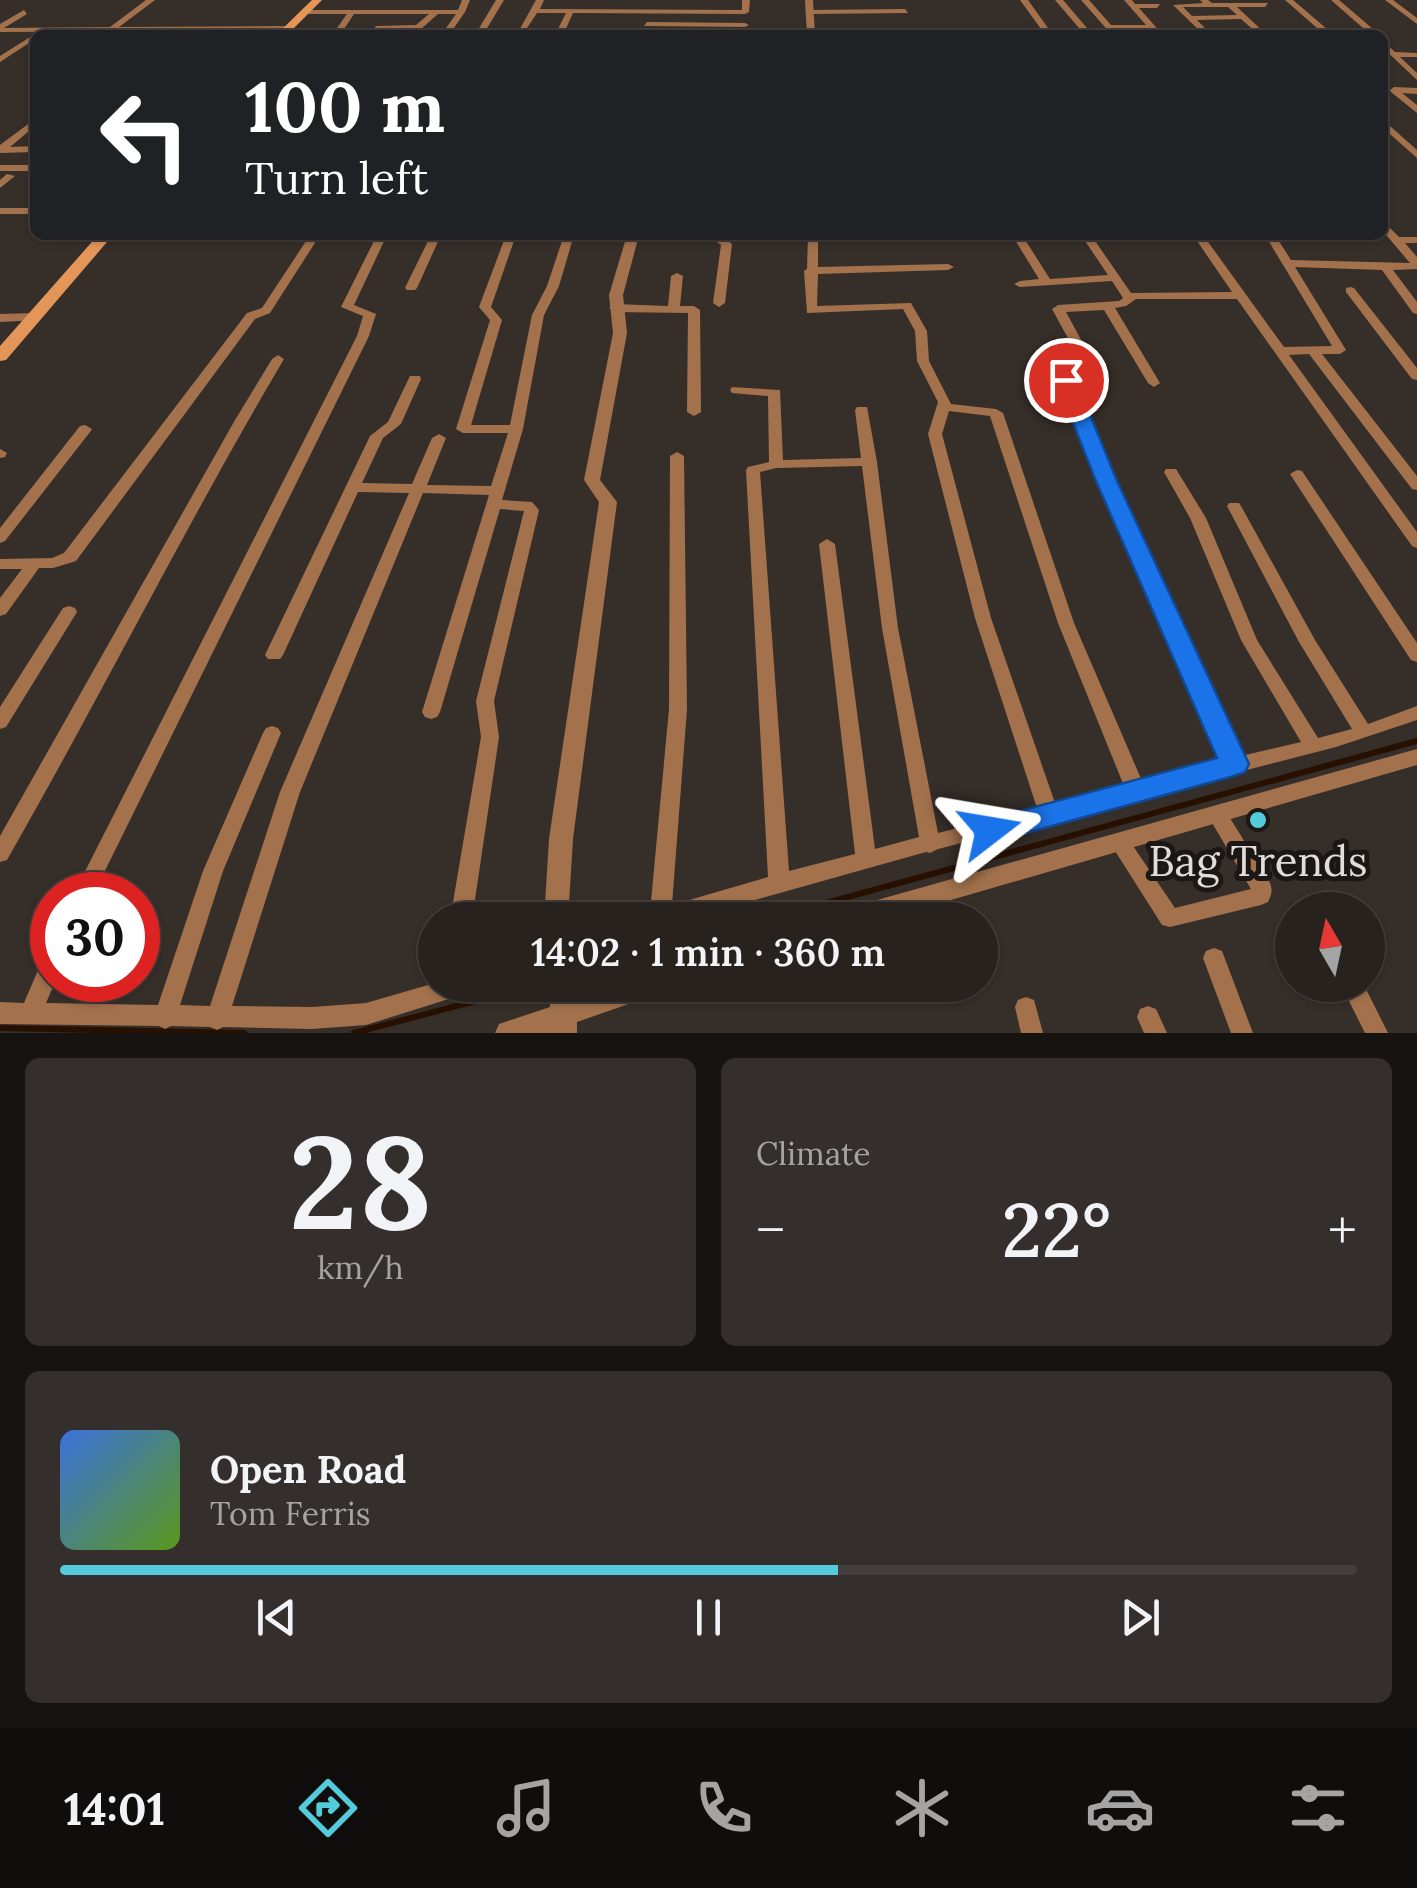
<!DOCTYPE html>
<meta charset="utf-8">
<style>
:root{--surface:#28221f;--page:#342f2c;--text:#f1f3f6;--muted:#a5a4a4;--line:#443f3d;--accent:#53cbdb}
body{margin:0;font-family:Lora,serif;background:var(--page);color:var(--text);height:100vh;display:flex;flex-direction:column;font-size:38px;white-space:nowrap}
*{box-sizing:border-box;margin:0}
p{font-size:32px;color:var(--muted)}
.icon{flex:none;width:55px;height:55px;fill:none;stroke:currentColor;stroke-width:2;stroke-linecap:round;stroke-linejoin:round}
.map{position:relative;height:1033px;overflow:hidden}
.panel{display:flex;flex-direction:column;gap:25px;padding:25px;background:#161311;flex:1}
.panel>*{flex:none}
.hud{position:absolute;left:30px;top:30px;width:1358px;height:210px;border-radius:15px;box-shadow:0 2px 8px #0004,0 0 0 2px var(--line);background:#202124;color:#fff;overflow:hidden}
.needle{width:65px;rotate:351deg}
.fabs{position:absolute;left:1275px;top:892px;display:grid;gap:20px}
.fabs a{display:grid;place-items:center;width:110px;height:110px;border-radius:50%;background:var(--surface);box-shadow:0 2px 8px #0004,0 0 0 2px var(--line);font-size:50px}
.speed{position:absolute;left:30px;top:872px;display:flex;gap:20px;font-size:50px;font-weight:700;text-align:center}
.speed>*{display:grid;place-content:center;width:130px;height:130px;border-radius:50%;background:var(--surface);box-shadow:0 2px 8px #0004,0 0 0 2px var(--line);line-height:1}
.speed .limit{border:15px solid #d22;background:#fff;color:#111}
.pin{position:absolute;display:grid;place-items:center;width:85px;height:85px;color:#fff;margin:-42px;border:5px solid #fff;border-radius:50%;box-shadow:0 2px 10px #0007}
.me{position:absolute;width:110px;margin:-55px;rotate:76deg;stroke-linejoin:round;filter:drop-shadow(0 0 8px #0008)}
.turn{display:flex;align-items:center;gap:35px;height:210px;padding:0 50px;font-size:45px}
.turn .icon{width:130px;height:130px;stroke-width:2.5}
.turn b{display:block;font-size:70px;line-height:85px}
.big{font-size:75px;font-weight:600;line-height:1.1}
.panel .widget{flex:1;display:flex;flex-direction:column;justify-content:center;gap:15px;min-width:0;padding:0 35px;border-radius:15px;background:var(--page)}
.panel .dial{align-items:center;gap:0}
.dial b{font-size:130px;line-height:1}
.song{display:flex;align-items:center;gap:30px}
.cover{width:120px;height:120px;border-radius:15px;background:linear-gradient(135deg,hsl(220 70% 55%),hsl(90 70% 35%))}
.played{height:10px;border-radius:5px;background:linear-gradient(90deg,var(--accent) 60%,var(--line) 60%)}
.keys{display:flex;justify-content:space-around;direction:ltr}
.heat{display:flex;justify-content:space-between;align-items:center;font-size:55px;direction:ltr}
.panel .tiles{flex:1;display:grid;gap:25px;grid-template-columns:1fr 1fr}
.widget:last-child{grid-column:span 2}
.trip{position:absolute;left:418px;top:902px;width:580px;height:100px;border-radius:50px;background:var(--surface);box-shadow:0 2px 8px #0004,0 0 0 2px var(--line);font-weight:600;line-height:100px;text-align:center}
.menu{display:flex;height:160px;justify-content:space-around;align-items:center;background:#100e0c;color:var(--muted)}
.menu .icon{width:70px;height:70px}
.menu .on{color:var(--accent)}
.menu b{font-size:45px;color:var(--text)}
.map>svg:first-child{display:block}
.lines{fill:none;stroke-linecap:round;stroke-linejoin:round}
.stream{stroke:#271000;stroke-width:6}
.minor{fill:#a3724d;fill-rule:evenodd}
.tertiary{fill:#a3724d;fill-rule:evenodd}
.secondary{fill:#e49659;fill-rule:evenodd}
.route{fill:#1a73e8;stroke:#114b97;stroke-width:2.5}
.poi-dot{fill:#53cbdb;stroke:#1b1715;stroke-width:4}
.labels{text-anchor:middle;stroke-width:10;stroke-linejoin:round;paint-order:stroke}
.near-poi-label{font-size:42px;fill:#e2ddda;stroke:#1b1715}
</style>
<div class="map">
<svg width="1417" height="1033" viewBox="0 0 1417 1033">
<rect width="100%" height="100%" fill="#362e29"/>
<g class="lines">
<g class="stream">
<polyline points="764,920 1417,741"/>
<polyline points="0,1028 244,1033"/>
<polyline points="354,1033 536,985"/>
</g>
<g class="minor">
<polygon points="146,0 155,0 119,27 290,26 294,28 290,30 0,32 0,24 24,10 27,14 4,28 110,27"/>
<polygon points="462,0 470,0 465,12 449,35 441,35 456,14 438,14 421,29 381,30 377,35 369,35 376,26 416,25 429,14 354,14 340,35 332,35 347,14 306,14 302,12 306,10 458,10"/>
<polygon points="496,0 504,0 483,35 475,35"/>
<polygon points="536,0 544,0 540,9 742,10 742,0 750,0 749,12 745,14 573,13 563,35 555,35 566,13 537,13 523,34 517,34"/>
<polygon points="1020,0 1028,0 1053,35 998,35 996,31 1000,29 1041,29"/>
<polygon points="1055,0 1063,0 1093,35 1085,35"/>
<polygon points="1081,0 1089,0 1111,25 1146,25 1124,0 1132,0 1135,4 1160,4 1157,8 1139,8 1163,35 1155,35 1150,29 1115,29 1120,35 1112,35"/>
<path d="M 1200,0 L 1208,0 L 1212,3 L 1268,3 L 1265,7 L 1237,7 L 1267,35 L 1259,35 L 1241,19 L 1197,20 L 1212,35 L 1204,35 L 1173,5 L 1203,3 ZM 1183,7 L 1228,7 L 1237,15 L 1192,16 Z"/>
<polygon points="1285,0 1293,0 1334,35 1325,35"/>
<polygon points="1331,0 1339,0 1380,35 1371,35"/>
<polygon points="1385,0 1393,0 1417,18 1417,24"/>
<polygon points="905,9 908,13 809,14 805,12 809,10"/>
<polygon points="647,22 745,23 749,25 745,27 644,26"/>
<polygon points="35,34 38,35 35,35 35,39 0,62 0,56"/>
<polygon points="1382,40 1395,52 1417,53 1417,57 1400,57 1417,73 1417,80 1382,47"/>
<polygon points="1394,87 1417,88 1417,94 1402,93 1417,105 1417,113 1391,92 1390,90"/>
<polygon points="35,119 35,126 10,147 35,146 35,152 0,153 0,145"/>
<polygon points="1382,119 1417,150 1417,158 1382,127"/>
<rect x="0" y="165" width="35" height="6"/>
<polygon points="7,174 15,176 0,188 0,180"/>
<rect x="0" y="208" width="35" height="6"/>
<polygon points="1382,220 1399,237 1417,237 1417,243 1405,243 1417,257 1417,269 1393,270 1417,302 1417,314 1413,313 1382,270 1295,267 1346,350 1340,354 1322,354 1417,476 1417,490 1412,489 1309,354 1289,355 1417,532 1417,548 1412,546 1237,299 1136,299 1126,306 1115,308 1160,383 1154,387 1148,383 1104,310 1066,312 1099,373 1093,377 1087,373 1052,309 1058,305 1119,301 1123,298 1112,281 1020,287 1014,284 1020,281 1039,279 1012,235 1022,235 1050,279 1108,275 1081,235 1091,235 1131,293 1232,292 1193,235 1203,235 1284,347 1332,346 1265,235 1275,235 1291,260 1410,263 1382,230"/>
<polygon points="310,235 320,235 270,313 255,319 76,561 53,568 39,568 6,614 0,616 0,598 22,569 0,569 0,559 52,558 64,553 247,313 262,308"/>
<polygon points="377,235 387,235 354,305 376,314 369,336 93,895 73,895 357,336 363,316 341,307"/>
<polygon points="431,235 441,235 417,288 415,290 407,290 405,288"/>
<polygon points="506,235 516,235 491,307 502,320 471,425 510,425 532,315 547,286 564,235 574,235 559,286 544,315 523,429 502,500 532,502 539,510 494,701 499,737 472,920 450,920 481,737 476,701 524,511 500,509 440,712 437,717 431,719 425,717 422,712 489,495 423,493 300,792 232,1006 312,1007 366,1003 435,983 435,985 474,985 471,992 366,1025 312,1029 223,1027 217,1030 210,1027 171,1026 165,1029 159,1026 0,1024 0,1002 24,1003 44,956 52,953 52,980 56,980 46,1003 158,1005 203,871 263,733 266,728 272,726 278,728 281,733 223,871 180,1005 210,1006 280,792 409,493 358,492 283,655 280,659 268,659 265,655 370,436 388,422 410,376 420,376 421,379 401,424 383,438 362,483 412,484 432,438 439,434 446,438 427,485 491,486 508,433 463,433 456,429 490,320 479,307"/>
<polygon points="708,235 720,235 732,244 725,303 719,307 713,303 721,245"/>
<path d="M 808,235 L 941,235 L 936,238 L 818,239 L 818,267 L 948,264 L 954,267 L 948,270 L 818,274 L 817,306 L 911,303 L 927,331 L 929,361 L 951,404 L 996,409 L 1003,413 L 1074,623 L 1142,781 L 1224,760 L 1060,380 L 1066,376 L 1072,380 L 1241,756 L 1301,742 L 1241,640 L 1190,518 L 1164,472 L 1166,469 L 1176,469 L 1206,518 L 1257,640 L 1318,738 L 1352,729 L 1299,642 L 1227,506 L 1229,503 L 1239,503 L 1241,506 L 1315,640 L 1368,724 L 1417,706 L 1417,720 L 1336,747 L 1059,818 L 1057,822 L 1050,824 L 1044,822 L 938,849 L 930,853 L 926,852 L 684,920 L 643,920 L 650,912 L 669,709 L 670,456 L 677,452 L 684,456 L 687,709 L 672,905 L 768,877 L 746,470 L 748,467 L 769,462 L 768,396 L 732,393 L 730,390 L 732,387 L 780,390 L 783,460 L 861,458 L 855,410 L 857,407 L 867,407 L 877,462 L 898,628 L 938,833 L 1037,808 L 975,618 L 928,434 L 938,402 L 917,361 L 915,331 L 903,309 L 807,313 L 804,271 L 807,269 ZM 949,411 L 990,416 L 1058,623 L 1124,786 L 1055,803 L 991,618 L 942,434 ZM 862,466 L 882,628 L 919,837 L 875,849 L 835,544 L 827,539 L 819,544 L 855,854 L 789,871 L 760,472 L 776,468 Z"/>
<polygon points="677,273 683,276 680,306 694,306 700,310 701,412 694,416 687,412 688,313 615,312 609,308 615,304 668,306 671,276"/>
<polygon points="1350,287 1354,288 1417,368 1417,380 1412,379 1346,292 1346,288"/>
<polygon points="36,313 40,314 40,320 0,322 0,314"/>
<path d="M 278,355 L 284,359 C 187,523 102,694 7,860 L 0,862 L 0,836 L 235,420 L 272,359 Z"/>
<polygon points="85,425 92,429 90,432 5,541 0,543 0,528 80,426"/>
<polygon points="0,449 7,453 5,457 0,458"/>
<polygon points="1297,470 1302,471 1417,643 1417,662 1411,660 1290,474"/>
<polygon points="69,606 75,608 77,612 6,727 0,729 0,707 63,608"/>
<path d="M 1218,808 L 1225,810 L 1269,881 C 1273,889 1272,894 1268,902 L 1261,905 L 1170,927 L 1162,925 L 1110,843 L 1113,837 L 1120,835 L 1127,837 L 1175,908 L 1251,889 L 1208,816 L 1211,810 Z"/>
<polygon points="1214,948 1222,951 1253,1033 1231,1033 1203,958 1206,951"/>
<polygon points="1341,985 1364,985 1388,1033 1365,1033"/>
<polygon points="1026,997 1034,1000 1043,1033 1021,1033 1015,1007 1018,1000"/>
<polygon points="1148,1006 1156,1009 1167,1033 1144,1033 1137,1017 1140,1009"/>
</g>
<g class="tertiary">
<polygon points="805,0 813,0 815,35 807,35"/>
<polygon points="627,235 639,235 623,295 627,333 600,480 617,502 573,839 568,920 544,920 549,839 599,502 584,480 613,333 609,295"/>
<polygon points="1417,749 1417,765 882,920 833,920 836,912 845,909"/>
<polygon points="549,985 575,985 576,998 615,985 664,985 660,993 577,1022 577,1033 495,1033 499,1024 550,1007"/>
</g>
<g class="secondary">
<polygon points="312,0 322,0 287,35 276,35"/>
<polygon points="98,235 113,235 6,360 0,361 0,346"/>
</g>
</g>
<polygon class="route" points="1066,374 1076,380 1117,481 1249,764 1245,772 1234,776 990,843 979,839 975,830 979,822 1217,758 1096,481 1056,380"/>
<circle class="poi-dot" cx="1258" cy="820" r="10"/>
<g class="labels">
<g class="near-poi-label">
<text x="1258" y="876">Bag Trends</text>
</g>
</g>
</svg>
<div class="fabs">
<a><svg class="needle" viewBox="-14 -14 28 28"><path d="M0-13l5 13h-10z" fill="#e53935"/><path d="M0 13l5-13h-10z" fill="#a5a4a4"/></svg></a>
</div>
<div class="speed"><div class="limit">30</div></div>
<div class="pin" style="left:1066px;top:380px;background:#d93025"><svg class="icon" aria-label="arrive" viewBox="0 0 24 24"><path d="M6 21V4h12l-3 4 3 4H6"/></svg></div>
<svg class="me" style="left:990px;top:830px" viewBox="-20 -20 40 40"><path d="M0-17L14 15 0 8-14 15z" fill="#1a73e8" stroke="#fff" stroke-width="4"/></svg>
<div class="trip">14:02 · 1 min · 360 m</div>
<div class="hud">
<div class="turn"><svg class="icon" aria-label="left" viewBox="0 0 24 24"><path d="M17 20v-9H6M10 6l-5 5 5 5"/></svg><div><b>100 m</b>Turn left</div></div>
</div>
</div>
<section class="panel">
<div class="tiles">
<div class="widget dial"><b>28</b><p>km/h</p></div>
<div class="widget"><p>Climate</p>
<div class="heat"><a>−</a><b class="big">22°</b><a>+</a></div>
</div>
<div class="widget">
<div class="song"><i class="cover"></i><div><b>Open Road</b><p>Tom Ferris</p></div></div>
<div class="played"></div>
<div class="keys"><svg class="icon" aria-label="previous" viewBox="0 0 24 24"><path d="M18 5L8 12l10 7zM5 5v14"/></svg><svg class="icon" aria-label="pause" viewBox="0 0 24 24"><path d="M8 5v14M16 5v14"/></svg><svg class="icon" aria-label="next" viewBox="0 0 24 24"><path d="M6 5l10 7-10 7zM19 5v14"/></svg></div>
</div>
</div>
</section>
<nav class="menu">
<b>14:01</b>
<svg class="icon on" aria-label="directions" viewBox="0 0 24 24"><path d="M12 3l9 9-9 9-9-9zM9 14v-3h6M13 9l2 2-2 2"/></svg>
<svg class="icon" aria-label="music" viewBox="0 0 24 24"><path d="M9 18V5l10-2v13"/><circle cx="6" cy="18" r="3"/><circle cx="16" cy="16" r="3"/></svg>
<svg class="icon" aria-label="phone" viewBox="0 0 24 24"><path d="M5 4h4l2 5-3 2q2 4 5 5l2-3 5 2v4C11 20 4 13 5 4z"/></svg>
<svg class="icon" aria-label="climate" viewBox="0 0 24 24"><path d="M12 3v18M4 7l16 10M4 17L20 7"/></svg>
<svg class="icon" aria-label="car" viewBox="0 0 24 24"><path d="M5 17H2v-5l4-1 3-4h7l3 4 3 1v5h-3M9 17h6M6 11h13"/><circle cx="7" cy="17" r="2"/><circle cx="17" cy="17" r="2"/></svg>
<svg class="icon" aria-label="filters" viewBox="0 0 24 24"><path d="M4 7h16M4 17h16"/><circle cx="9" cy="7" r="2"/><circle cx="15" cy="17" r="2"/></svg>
</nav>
